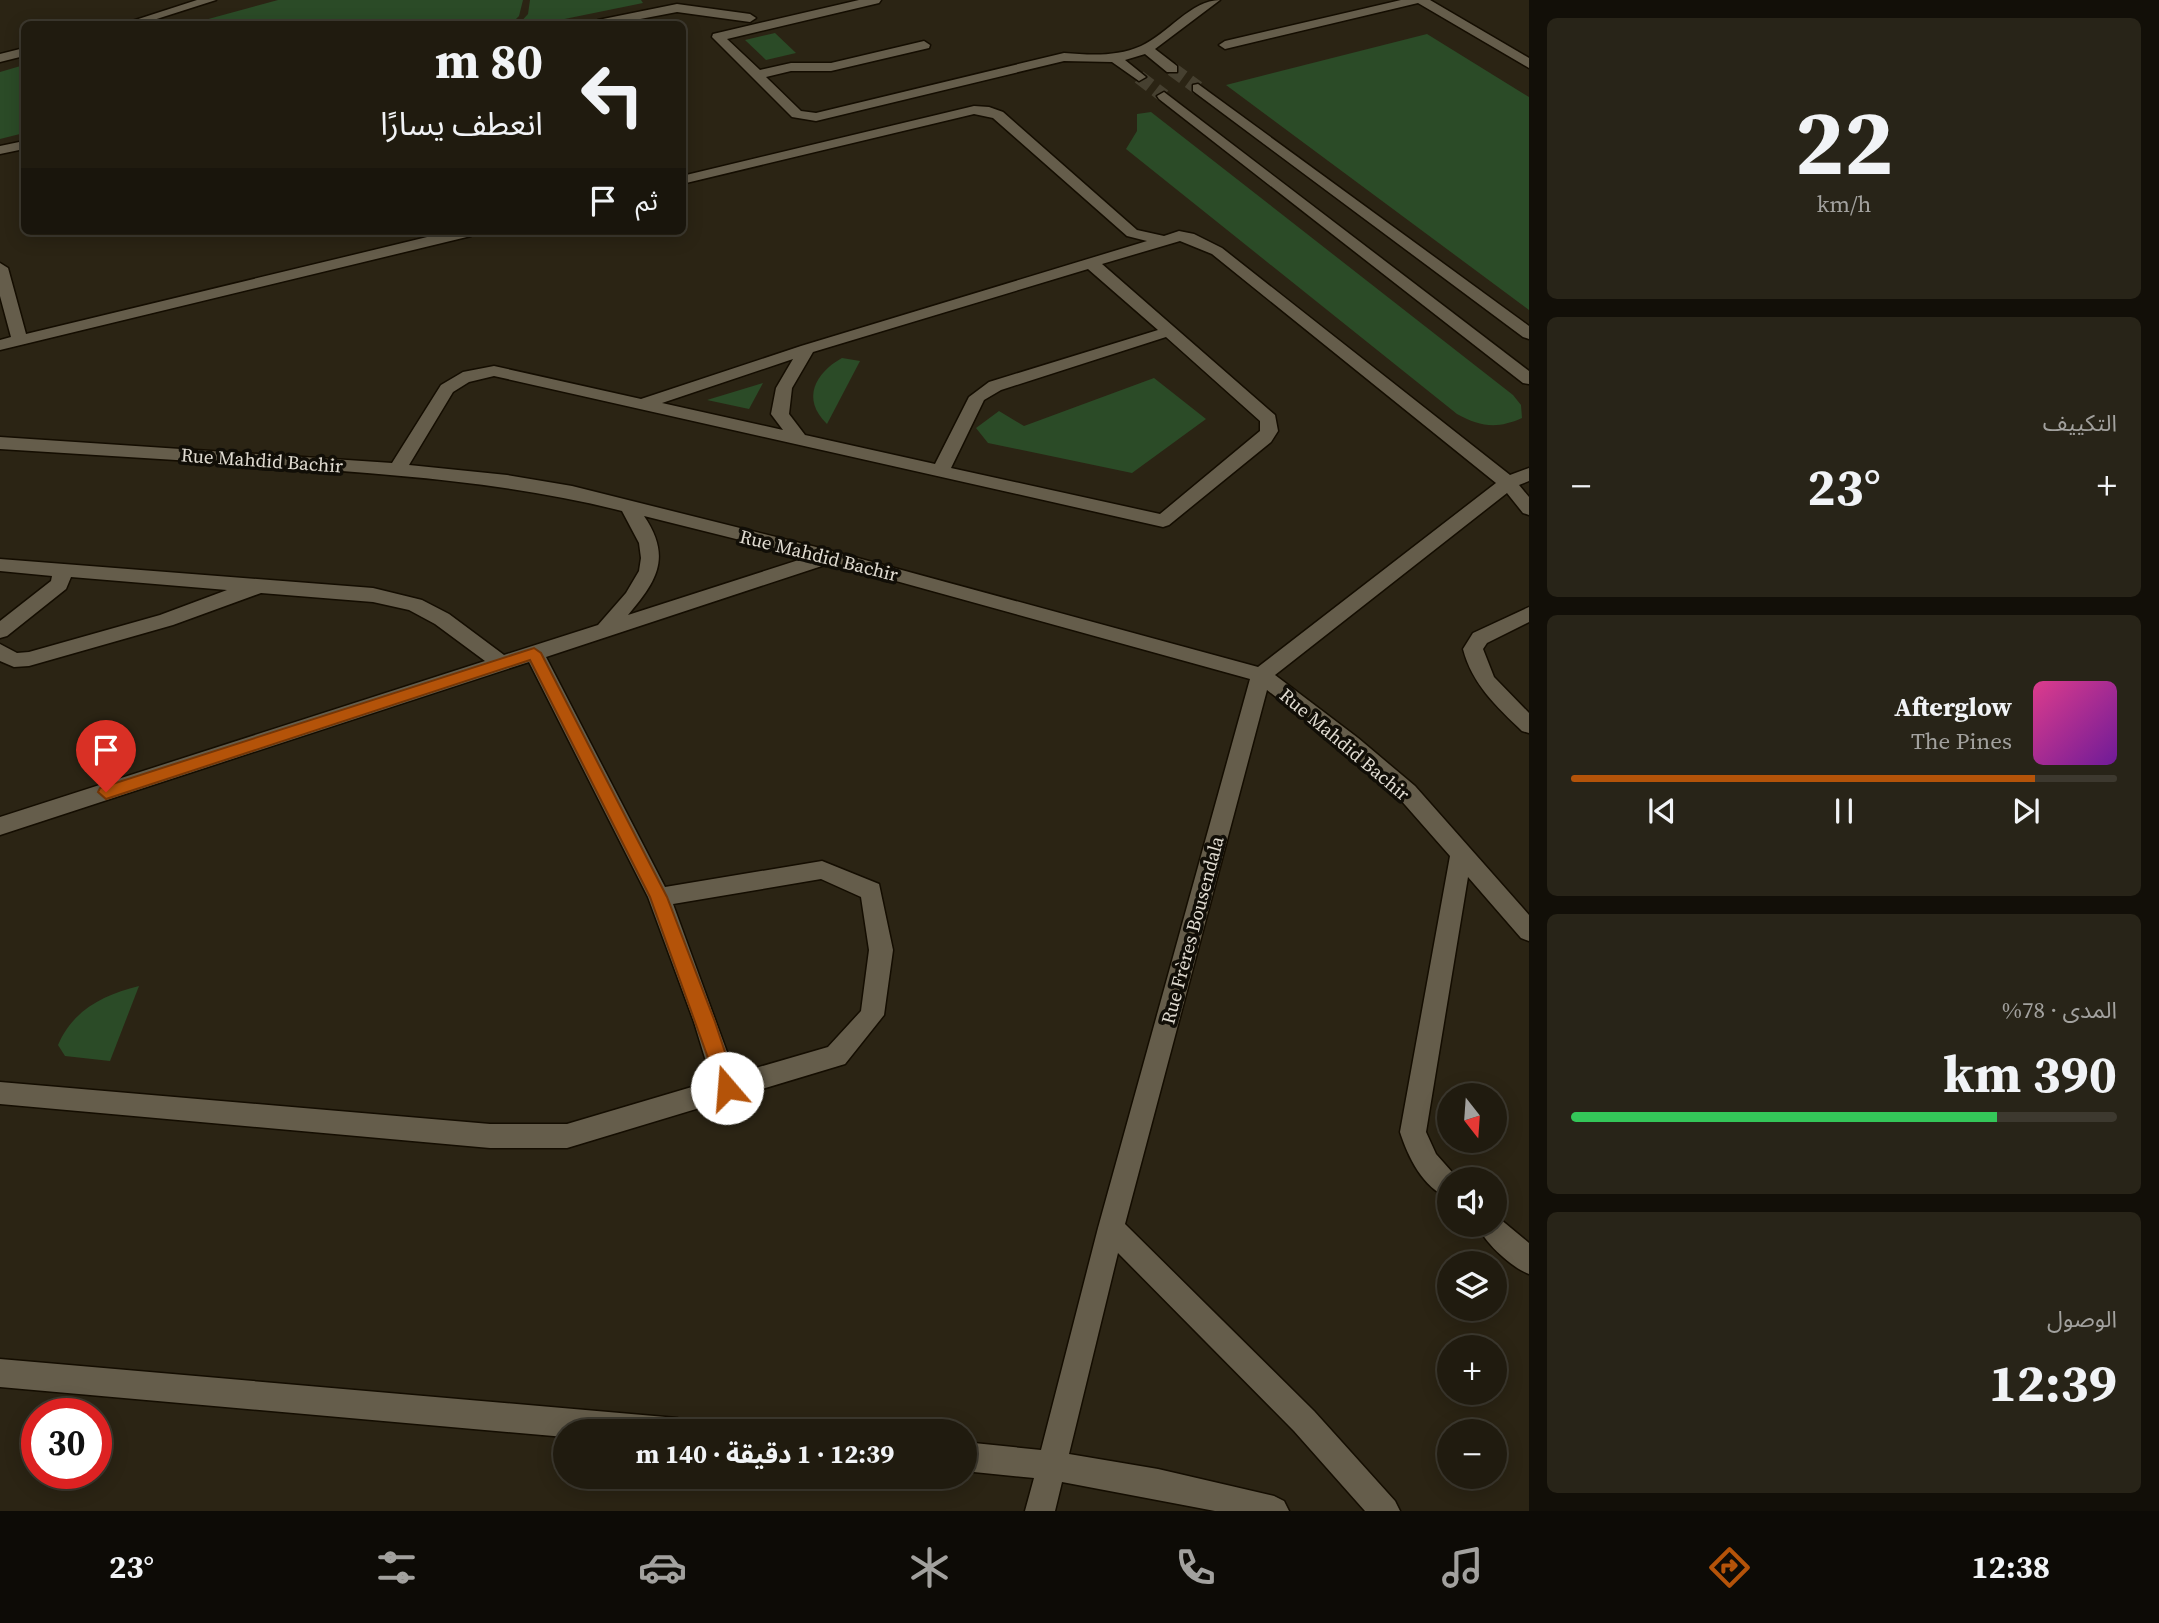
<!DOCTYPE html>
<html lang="ar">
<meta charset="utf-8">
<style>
:root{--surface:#201b0f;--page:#282418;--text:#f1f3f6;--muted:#a2a19e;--line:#3d392f;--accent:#b45309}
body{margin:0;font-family:"Source Serif 4","Noto Sans Arabic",serif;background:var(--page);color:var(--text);direction:rtl;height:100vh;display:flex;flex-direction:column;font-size:26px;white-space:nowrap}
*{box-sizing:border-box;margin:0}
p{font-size:23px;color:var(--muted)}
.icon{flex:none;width:38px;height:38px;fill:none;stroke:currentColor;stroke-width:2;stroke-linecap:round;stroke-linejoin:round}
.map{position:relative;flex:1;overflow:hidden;direction:ltr}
.sheet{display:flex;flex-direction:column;gap:18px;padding:18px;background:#120f08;width:630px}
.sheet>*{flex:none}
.guide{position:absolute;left:21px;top:21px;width:665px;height:214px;border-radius:10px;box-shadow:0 4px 18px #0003,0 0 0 2px var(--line);direction:rtl;background:#201b0f;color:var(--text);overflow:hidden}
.needle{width:46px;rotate:163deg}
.tools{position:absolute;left:1437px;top:1083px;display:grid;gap:14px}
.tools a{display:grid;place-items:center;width:70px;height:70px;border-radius:50%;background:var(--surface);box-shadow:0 4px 18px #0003,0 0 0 2px var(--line);font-size:35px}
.speed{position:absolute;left:21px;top:1398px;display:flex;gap:14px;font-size:35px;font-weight:700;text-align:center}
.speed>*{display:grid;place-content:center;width:91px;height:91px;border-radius:50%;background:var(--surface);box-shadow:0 4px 18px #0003,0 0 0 2px var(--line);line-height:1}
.speed .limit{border:10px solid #d22;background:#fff;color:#111}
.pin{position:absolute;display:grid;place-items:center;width:60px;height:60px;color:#fff;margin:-72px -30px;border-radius:50% 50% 50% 0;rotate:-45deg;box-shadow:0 0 7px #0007}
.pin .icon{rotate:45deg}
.me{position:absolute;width:77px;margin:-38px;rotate:342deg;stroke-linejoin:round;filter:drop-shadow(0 0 5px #0008)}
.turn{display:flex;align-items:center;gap:24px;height:147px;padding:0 28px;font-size:32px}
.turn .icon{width:91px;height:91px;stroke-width:2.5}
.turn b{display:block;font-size:49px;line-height:60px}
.then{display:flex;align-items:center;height:66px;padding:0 28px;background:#0003;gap:14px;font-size:26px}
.big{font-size:52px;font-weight:700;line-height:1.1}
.sheet .tile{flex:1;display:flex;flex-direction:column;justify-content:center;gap:10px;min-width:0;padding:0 24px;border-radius:10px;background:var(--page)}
.sheet .dial{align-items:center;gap:0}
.dial b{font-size:91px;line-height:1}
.song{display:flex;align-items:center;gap:21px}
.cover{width:84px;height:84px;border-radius:10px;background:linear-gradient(135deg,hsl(330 70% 55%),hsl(280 70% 35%))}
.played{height:7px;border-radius:4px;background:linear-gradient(90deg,var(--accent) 85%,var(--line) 85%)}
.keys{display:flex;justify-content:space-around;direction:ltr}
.heat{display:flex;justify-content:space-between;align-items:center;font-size:38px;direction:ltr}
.charge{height:10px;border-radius:5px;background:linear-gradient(90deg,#34c759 78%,var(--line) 0)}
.trip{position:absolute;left:553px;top:1419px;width:424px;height:70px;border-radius:35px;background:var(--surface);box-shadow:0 4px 18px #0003,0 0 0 2px var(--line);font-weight:700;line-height:70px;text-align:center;direction:rtl}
.tabs{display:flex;height:112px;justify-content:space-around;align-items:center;background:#0d0b06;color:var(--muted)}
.tabs .icon{width:49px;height:49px}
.tabs .selected{color:var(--accent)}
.tabs b{font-size:32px;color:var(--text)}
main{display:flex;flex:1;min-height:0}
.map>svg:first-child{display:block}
.green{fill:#2b4b27}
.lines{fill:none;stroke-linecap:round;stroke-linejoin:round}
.minor-tunnel{stroke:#464030;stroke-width:14;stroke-dasharray:14 7;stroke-linecap:butt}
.minor-casing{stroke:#140d01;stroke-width:3}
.minor{fill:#655d4b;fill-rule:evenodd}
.route{fill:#b45309;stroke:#753606;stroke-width:2}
.labels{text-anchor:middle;stroke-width:7;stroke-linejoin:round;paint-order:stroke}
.street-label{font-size:19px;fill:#e1dcd2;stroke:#110e07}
</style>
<main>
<section class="sheet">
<div class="tile dial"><b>22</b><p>km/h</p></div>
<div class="tile"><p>التكييف</p>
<div class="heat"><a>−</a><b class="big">23°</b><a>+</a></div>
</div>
<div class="tile">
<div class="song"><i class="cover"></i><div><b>Afterglow</b><p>The Pines</p></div></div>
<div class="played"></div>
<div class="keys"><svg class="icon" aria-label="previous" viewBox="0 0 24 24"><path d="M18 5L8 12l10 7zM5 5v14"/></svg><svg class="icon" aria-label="pause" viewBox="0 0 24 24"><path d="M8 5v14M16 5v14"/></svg><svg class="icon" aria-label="next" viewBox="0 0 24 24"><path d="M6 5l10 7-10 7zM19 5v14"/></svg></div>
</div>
<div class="tile"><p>المدى · 78%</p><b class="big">390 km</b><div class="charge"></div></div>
<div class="tile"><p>الوصول</p><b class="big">12:39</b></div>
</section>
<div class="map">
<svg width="1529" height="1511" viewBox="0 0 1529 1511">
<rect width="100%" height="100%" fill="#2b2414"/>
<g class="green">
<polygon points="278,0 523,0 519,16 511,24 190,24"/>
<polygon points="530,0 641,0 643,3 540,24 519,24 528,14"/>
<polygon points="775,33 796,53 766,60 745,40"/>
<polygon points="1427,34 1529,97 1529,310 1226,85"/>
<polygon points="24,65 24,133 0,139 0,72"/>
<path d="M 1151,112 L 1513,395 L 1521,405 L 1522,418 C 1498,429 1480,427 1457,414 L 1126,149 L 1137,131 L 1137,114 Z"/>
<path d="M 842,358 L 860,361 L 827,424 C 801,399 815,373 842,358 Z"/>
<polygon points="1154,378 1206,419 1132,473 988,443 976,428 999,411 1024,426"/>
<polygon points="763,383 749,409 707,400"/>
<path d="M 139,986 L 110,1061 L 65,1056 L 58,1045 C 73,1010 103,995 139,986 Z"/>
</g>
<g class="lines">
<g class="minor-tunnel">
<polyline points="1172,69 1198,88"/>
<polyline points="1139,77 1164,96"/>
</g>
<defs>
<g id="minor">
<polygon points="197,0 216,0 141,24 123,24"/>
<path d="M 859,0 L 881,0 L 879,3 L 727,39 L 760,70 L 791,63 L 831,63 L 924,41 L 930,45 L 929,48 L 831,71 L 791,71 L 766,77 L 801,111 L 816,113 L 1064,53 C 1090,55 1116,57 1141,46 C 1168,34 1191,0 1220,0 L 1155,49 L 1177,66 L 1177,72 L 1167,72 L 1145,54 L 1125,60 L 1146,77 L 1139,81 L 1112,62 L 1064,61 L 816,121 L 792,117 L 712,37 L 713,34 Z"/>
<polygon points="1401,0 1430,0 1529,58 1529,68 1418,3 1225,49 1219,45 1225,41"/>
<polygon points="677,4 750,14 756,18 750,22 677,12 614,24 592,24 598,20"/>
<polygon points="24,48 24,56 0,62 0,54"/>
<polygon points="1198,84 1529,326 1529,339 1523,337 1193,91 1193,85"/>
<polygon points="1164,92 1529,371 1529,384 1523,383 1159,99 1157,96"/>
<path d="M 974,106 L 989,107 L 1003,112 L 1137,230 L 1164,236 L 1179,231 L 1194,234 L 1222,248 L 1510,475 L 1529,468 L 1529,481 L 1519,485 L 1529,497 L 1529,515 L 1523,513 L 1507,493 L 1275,675 L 1358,738 L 1415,786 L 1529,915 L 1529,941 L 1521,938 L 1468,877 L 1426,1132 L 1436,1154 L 1459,1180 L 1449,1180 L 1449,1198 C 1423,1188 1408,1157 1400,1132 L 1450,856 L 1399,798 L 1344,750 L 1267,690 L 1125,1224 L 1314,1411 L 1395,1501 L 1400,1511 L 1365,1511 L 1294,1431 L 1118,1253 L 1069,1454 L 1158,1469 L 1274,1496 L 1284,1501 L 1289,1511 L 1215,1511 L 1062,1482 L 1055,1511 L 1025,1511 L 1034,1478 L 964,1471 L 964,1442 L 1041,1450 L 1098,1228 L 1250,679 L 831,563 L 546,657 L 665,887 L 822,861 L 879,884 L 893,950 L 884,1015 L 845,1064 L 567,1148 L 490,1148 L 0,1104 L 0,1082 L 490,1124 L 567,1124 L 712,1081 L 694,1022 L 648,897 L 529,662 L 0,835 L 0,817 L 485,661 L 435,624 L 409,610 L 373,602 L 261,593 L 173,625 L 29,666 L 14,667 L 0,661 L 0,644 L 17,653 L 29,652 L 160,615 L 227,590 L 71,577 L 66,589 L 7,636 L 0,638 L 0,621 L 51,581 L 52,576 L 0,571 L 0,559 L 373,588 L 422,600 L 449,614 L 504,655 L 598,625 L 626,593 L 639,571 L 641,558 L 639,543 L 622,511 C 512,483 399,475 286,467 C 191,461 95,455 0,449 L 0,437 L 392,463 L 441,385 L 463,372 L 494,366 L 641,399 L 801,346 L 1147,241 L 1127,236 L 993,118 L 974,114 L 682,184 L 682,176 ZM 1180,241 L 1212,254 L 1496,483 L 1258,667 L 832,551 L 572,486 L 507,475 L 409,465 L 453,392 L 469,382 L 494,376 L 1163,527 L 1169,525 L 1271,442 L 1278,431 L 1275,415 L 1102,264 ZM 1088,269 L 1158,330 L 989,382 L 969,397 L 935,464 L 805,435 L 789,414 L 792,388 L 813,352 ZM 1166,337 L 1260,421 L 1260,431 L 1160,514 L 951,468 L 984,400 L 1001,390 ZM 793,359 L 776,388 L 771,414 L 783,430 L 662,403 ZM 644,516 L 808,557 L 628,615 C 657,581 672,557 644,516 ZM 821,879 L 861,897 L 869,950 L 861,1011 L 828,1047 L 735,1074 L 673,904 Z"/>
<polygon points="24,141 24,149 0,154 0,146"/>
<polygon points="452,231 479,231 471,236 0,350 0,340 11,337 0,296 0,263 8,268 26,334"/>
<path d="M 1529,607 L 1529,622 L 1487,643 L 1483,649 L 1494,677 L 1529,713 L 1529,733 L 1522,731 C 1496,706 1472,684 1463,649 L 1473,633 Z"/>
<path d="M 1494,1214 L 1529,1243 L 1529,1274 C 1511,1267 1485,1243 1477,1225 L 1494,1225 Z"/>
<polygon points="0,1359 677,1418 687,1422 691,1432 565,1432 565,1437 0,1387"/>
</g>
</defs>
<use href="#minor" class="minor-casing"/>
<use href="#minor" class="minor"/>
</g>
<polygon class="route" points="534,648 541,653 667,897 715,1022 737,1088 734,1094 727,1096 721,1094 650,897 530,660 106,799 98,792 100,788"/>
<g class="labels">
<g class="street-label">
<text transform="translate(262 460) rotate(4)" y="7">Rue Mahdid Bachir</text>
<text transform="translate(819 555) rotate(14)" y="7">Rue Mahdid Bachir</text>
<text transform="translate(1345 744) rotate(40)" y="7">Rue Mahdid Bachir</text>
<text transform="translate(1192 930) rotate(-75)" y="7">Rue Frères Bousendala</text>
</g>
</g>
</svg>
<div class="tools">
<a><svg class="needle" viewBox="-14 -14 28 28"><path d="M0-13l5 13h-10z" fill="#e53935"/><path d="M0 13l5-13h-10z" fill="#a2a19e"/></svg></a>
<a><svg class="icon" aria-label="sound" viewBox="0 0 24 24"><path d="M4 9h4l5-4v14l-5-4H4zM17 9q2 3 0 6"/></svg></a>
<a><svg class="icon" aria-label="layers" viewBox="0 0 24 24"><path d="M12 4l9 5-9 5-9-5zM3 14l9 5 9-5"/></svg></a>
<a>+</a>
<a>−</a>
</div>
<div class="speed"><div class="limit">30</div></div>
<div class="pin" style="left:106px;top:792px;background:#d93025"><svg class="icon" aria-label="arrive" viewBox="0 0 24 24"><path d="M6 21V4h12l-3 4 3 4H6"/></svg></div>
<svg class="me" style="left:727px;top:1088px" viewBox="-20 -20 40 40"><circle r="19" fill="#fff"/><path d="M0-13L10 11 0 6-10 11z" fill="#b45309"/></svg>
<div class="trip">12:39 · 1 دقيقة · 140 m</div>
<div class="guide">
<div class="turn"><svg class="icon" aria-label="left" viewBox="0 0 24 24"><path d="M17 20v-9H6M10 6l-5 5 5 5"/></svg><div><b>80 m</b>انعطف يسارًا</div></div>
<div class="then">ثم<svg class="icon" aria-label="arrive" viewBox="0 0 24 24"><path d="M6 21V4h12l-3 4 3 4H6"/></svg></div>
</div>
</div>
</main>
<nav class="tabs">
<b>12:38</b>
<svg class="icon selected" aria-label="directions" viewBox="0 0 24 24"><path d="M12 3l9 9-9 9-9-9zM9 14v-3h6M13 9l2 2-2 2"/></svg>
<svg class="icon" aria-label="music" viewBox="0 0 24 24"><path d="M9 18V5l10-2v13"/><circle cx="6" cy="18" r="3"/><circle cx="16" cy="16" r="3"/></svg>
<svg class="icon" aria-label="phone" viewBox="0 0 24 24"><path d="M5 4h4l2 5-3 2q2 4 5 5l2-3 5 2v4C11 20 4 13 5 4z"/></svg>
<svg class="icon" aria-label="climate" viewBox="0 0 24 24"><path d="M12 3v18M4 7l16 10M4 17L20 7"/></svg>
<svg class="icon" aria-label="car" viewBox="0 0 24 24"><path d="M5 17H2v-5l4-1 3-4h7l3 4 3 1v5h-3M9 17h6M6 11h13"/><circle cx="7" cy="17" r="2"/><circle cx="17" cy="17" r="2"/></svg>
<svg class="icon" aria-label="filters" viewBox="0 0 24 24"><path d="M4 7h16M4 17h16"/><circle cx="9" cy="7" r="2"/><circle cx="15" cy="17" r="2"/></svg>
<b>23°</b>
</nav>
